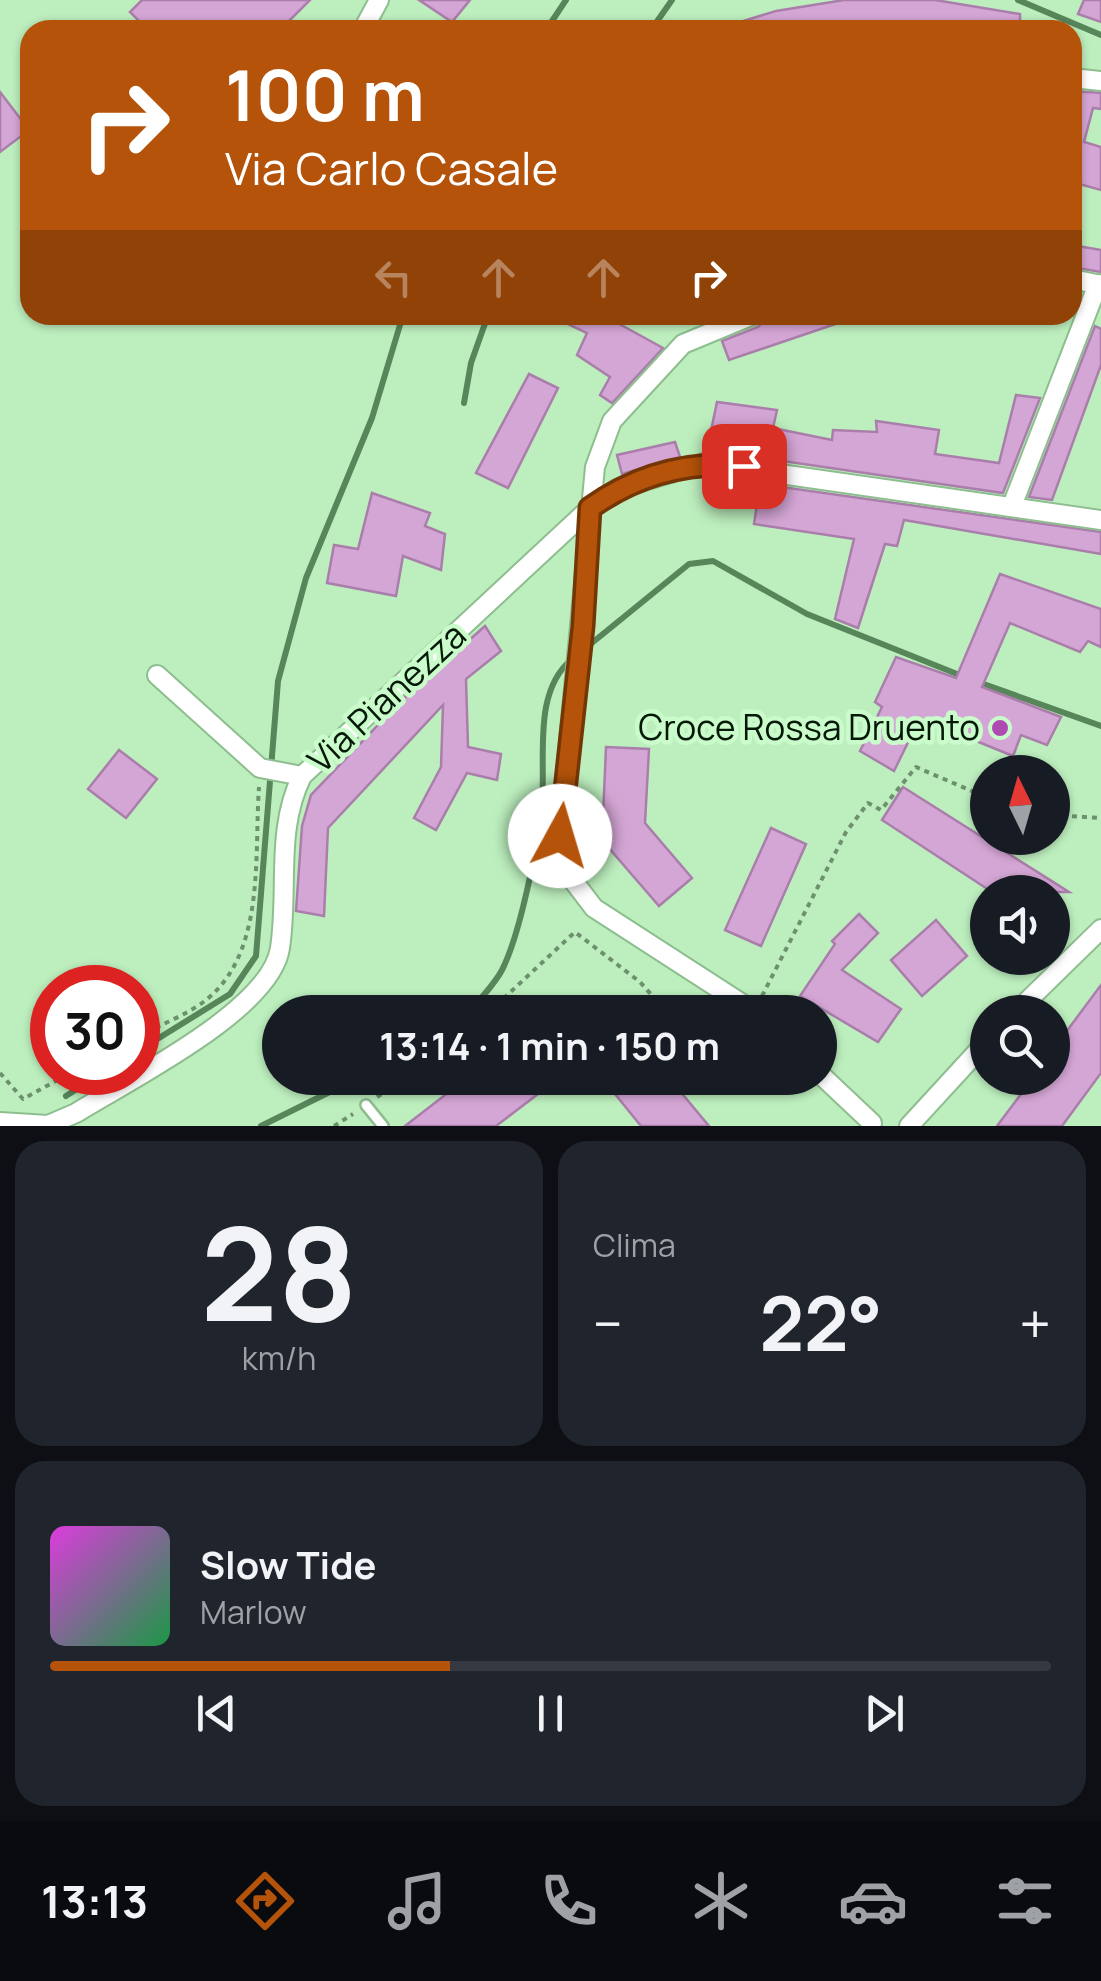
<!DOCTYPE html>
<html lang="it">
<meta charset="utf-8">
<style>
:root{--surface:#171b24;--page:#20242c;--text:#f1f3f6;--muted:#9ea1a6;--line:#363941;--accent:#b45309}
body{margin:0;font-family:Manrope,sans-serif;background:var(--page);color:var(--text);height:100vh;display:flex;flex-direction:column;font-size:38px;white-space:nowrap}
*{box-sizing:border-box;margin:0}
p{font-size:32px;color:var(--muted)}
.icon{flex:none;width:55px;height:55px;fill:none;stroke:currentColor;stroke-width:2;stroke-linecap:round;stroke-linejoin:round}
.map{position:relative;height:1126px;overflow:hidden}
.side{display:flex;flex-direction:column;gap:15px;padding:15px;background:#0d0f14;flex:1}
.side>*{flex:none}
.top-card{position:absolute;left:20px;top:20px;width:1062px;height:305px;border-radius:30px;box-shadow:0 2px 8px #0004;background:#b45309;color:#fff;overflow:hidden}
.needle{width:65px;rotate:355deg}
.tools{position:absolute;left:970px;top:755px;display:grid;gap:20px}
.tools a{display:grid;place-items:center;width:100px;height:100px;border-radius:50%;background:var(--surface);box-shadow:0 2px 8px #0004;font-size:50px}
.speed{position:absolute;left:30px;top:965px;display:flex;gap:20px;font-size:50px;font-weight:700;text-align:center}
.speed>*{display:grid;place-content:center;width:130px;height:130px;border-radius:50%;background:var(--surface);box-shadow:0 2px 8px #0004;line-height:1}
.speed .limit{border:15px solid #d22;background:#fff;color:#111}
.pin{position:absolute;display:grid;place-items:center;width:85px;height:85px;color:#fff;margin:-42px;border-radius:20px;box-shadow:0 5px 15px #0006}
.me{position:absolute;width:110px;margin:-55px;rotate:6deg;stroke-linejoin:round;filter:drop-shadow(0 0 8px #0008)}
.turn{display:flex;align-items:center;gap:35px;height:210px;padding:0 40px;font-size:45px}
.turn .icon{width:130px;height:130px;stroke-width:2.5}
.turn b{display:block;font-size:70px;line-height:85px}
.lanes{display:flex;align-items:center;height:95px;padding:0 40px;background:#0003;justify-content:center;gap:50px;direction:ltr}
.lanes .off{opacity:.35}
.big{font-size:75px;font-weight:700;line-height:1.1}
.side .tile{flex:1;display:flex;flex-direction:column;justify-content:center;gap:15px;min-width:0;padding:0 35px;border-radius:30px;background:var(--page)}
.side .dial{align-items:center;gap:0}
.dial b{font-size:130px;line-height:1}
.song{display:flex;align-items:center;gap:30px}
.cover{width:120px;height:120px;border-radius:15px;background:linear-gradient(135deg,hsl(300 70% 55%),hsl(140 70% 35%))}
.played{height:10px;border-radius:5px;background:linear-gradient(90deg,var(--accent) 40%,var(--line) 40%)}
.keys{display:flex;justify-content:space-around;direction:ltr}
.heat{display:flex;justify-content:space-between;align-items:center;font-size:55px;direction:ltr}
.side .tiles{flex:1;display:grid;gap:15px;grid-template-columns:1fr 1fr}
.tile:last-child{grid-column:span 2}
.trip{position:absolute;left:262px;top:995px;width:575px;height:100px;border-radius:50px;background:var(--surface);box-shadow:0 2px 8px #0004;font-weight:700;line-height:100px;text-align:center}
.dock{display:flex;height:160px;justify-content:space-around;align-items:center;background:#090b0e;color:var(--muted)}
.dock .icon{width:70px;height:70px}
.dock .active{color:var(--accent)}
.dock b{font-size:45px;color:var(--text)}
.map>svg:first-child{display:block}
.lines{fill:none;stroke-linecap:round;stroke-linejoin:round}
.stream{stroke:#58865b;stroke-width:6}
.building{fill:#d4a6d5;stroke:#aa7eab;stroke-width:2.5}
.lane-casing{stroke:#8ebe8f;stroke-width:14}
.street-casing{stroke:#8ebe8f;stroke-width:22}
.path{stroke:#6d916e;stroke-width:4;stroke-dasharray:5 5;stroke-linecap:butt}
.lane{stroke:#fff;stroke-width:9}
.street{stroke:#fff;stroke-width:18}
.route-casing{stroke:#753606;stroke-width:25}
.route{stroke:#b45309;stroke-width:18}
.poi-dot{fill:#ad4bb2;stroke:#cafccb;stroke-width:4}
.labels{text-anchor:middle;stroke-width:9;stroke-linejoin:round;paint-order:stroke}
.street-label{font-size:35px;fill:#061908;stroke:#cafccb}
.poi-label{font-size:35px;fill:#061908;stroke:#cafccb;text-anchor:end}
</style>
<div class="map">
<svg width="1101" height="1126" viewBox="0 0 1101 1126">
<rect width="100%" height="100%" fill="#bdefbe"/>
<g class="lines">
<g class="stream">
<polyline points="1018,0 1101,35"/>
<polyline points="546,30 566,0"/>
<polyline points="651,30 672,0"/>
<polyline points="464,403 471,363 488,315"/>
<polyline points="582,651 689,564 713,561 807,614 962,676"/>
<polyline points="978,682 1101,726"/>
<path d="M 469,1012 C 480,999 494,985 502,970 C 520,935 538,845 542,805 C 546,758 532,692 572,659"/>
<polyline points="138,1051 230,994 256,956 278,681 306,578 372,418 403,315"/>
<polyline points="66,1096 103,1072"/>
<polyline points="261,1126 358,1078"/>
</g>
</g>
<g class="building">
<polygon points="142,0 310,0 280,30 148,30 130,12"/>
<polygon points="419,0 470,0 452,22"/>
<polygon points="844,0 935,0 1020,14 1020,30 731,30 730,25 776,11"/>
<polygon points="1084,0 1101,0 1101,22 1078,14"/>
<polygon points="1072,91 1101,93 1101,109 1093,108 1084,142 1101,147 1101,190 1072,182"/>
<polygon points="0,92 29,130 0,152"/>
<polygon points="1072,245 1101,250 1101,272 1072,267"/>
<polygon points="549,315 603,315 663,348 612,403 600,395 610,377 577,355 587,333"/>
<polygon points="770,315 853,315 853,318 729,360 722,341 758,327"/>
<polygon points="1095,326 1101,329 1101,365 1052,500 1029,497"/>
<polygon points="529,374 558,388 508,488 476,473"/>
<polygon points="1016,395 1040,398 1003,493 707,450 717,402 777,410 773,428 832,440 833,430 877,432 876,421 939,430 935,454 999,463"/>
<polygon points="675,442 680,457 622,474 617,455"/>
<polygon points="760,484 1101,532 1101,554 904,520 897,546 885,544 858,628 835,619 854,539 754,524"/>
<polygon points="372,493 430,513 425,526 445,534 441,570 403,556 396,596 327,583 334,545 358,549"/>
<polygon points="1000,574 1101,609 1101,647 1088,641 1080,652 1010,623 982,687 1061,717 1047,745 1021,735 1013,756 920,718 894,771 860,751 882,707 875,702 896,657 956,678"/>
<polygon points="485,626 501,651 466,679 468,747 501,754 497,780 467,773 436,830 414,818 441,767 443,705 328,828 324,916 296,911 302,826 311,795 402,700"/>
<polygon points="606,747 649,749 645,823 692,878 659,906 602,840"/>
<polygon points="119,750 157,779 126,818 88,789"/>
<polygon points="903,787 1069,892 992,892 882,820"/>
<polygon points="771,828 806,844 761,946 725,930"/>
<polygon points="859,914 878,933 842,970 901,1009 878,1042 800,996 835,944 832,941"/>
<polygon points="936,920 967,956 922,996 891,960"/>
<polygon points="1101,985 1101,1073 1062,1126 997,1126 1033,1078 1052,1078 1052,1051"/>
<polygon points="467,1078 559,1078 496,1126 405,1126"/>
<polygon points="602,1078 669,1078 709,1126 641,1126"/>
</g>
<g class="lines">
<defs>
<polyline id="lane" points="366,1105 383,1126"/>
<g id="street">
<polyline points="366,24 379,0"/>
<polyline points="1072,78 1101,81"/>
<polyline points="1072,279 1101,285"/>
<polyline points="753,315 683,344 612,421 595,467 560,836 568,874 594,908 755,1012"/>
<polyline points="1012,506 1098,284"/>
<polyline points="157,675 260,768 302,776"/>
<polyline points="1016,1012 1101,929"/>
<polyline points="820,1074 872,1123"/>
<path d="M 0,1122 L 48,1125 L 76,1113 C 129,1080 271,1010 280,948 C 289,889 275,830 302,776 L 590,508 L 617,489 L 704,463 L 1101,520"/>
<polyline points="909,1126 988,1040"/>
</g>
</defs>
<use href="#lane" class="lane-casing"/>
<use href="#street" class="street-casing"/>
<g class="path">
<polyline points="1052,815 1101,818"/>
<polyline points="762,996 846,832 868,803 881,810 916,767 988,798"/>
<polyline points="489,1012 575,932 640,982 667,1012"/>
<path d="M 138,1037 C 159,1025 187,1015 206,1000 C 266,952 254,856 259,787"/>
<polyline points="0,1073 23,1099 72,1072"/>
<polyline points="377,1097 407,1078"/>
<polyline points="334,1126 353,1114"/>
</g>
<use href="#lane" class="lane"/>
<use href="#street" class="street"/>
</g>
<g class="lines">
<defs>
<path id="route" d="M 560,836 L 583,626 L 590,508 C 636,475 688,461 744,466"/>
</defs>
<use href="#route" class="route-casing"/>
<use href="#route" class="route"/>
</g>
<circle class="poi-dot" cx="1000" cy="728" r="10"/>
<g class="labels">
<g class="street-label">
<text transform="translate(387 698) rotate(-43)" y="12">Via Pianezza</text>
</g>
<g class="poi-label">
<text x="980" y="740">Croce Rossa Druento</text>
</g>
</g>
</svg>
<div class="tools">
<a><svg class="needle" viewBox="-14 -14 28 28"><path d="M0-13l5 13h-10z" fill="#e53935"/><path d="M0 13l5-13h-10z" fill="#9ea1a6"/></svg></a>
<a><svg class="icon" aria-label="sound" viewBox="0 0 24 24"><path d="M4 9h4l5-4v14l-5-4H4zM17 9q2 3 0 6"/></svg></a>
<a><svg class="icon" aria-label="search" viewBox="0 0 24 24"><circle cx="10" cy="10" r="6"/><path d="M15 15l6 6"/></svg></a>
</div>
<div class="speed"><div class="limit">30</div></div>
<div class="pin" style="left:744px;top:466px;background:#d93025"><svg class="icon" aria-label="arrive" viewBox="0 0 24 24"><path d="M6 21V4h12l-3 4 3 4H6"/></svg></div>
<svg class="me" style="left:560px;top:836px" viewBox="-20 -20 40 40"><circle r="19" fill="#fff"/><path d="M0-13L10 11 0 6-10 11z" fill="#b45309"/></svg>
<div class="trip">13:14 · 1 min · 150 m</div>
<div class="top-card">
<div class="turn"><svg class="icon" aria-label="right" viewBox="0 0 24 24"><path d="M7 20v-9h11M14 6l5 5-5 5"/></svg><div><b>100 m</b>Via Carlo Casale</div></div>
<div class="lanes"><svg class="icon off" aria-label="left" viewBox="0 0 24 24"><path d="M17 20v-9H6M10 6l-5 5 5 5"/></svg><svg class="icon off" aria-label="ahead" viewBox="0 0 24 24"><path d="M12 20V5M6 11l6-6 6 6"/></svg><svg class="icon off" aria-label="ahead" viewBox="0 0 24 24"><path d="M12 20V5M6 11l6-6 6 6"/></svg><svg class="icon" aria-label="right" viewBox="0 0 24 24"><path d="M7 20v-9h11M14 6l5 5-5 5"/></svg></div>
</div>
</div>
<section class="side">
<div class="tiles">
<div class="tile dial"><b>28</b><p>km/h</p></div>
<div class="tile"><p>Clima</p>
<div class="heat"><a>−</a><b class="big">22°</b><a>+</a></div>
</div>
<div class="tile">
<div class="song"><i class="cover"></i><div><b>Slow Tide</b><p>Marlow</p></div></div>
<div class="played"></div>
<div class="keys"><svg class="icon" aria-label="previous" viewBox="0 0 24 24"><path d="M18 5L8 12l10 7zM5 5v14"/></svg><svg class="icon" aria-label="pause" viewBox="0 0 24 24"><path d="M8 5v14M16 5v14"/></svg><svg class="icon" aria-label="next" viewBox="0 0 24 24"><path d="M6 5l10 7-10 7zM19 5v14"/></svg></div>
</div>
</div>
</section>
<nav class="dock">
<b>13:13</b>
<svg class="icon active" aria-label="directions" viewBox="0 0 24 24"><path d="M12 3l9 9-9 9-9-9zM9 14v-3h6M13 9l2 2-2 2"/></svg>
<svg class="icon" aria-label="music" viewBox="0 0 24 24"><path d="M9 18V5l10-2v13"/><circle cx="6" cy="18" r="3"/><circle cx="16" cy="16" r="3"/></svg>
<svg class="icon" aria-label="phone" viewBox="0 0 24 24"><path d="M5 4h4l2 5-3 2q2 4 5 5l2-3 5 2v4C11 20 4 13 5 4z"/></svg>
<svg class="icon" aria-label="climate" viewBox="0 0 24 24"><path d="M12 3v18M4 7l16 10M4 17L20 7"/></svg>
<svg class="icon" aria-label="car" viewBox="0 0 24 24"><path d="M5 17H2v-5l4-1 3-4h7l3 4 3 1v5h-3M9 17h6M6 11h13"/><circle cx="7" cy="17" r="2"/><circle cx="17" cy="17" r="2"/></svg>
<svg class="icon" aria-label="filters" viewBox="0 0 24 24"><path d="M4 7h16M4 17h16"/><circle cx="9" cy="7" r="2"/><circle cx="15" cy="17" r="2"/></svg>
</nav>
